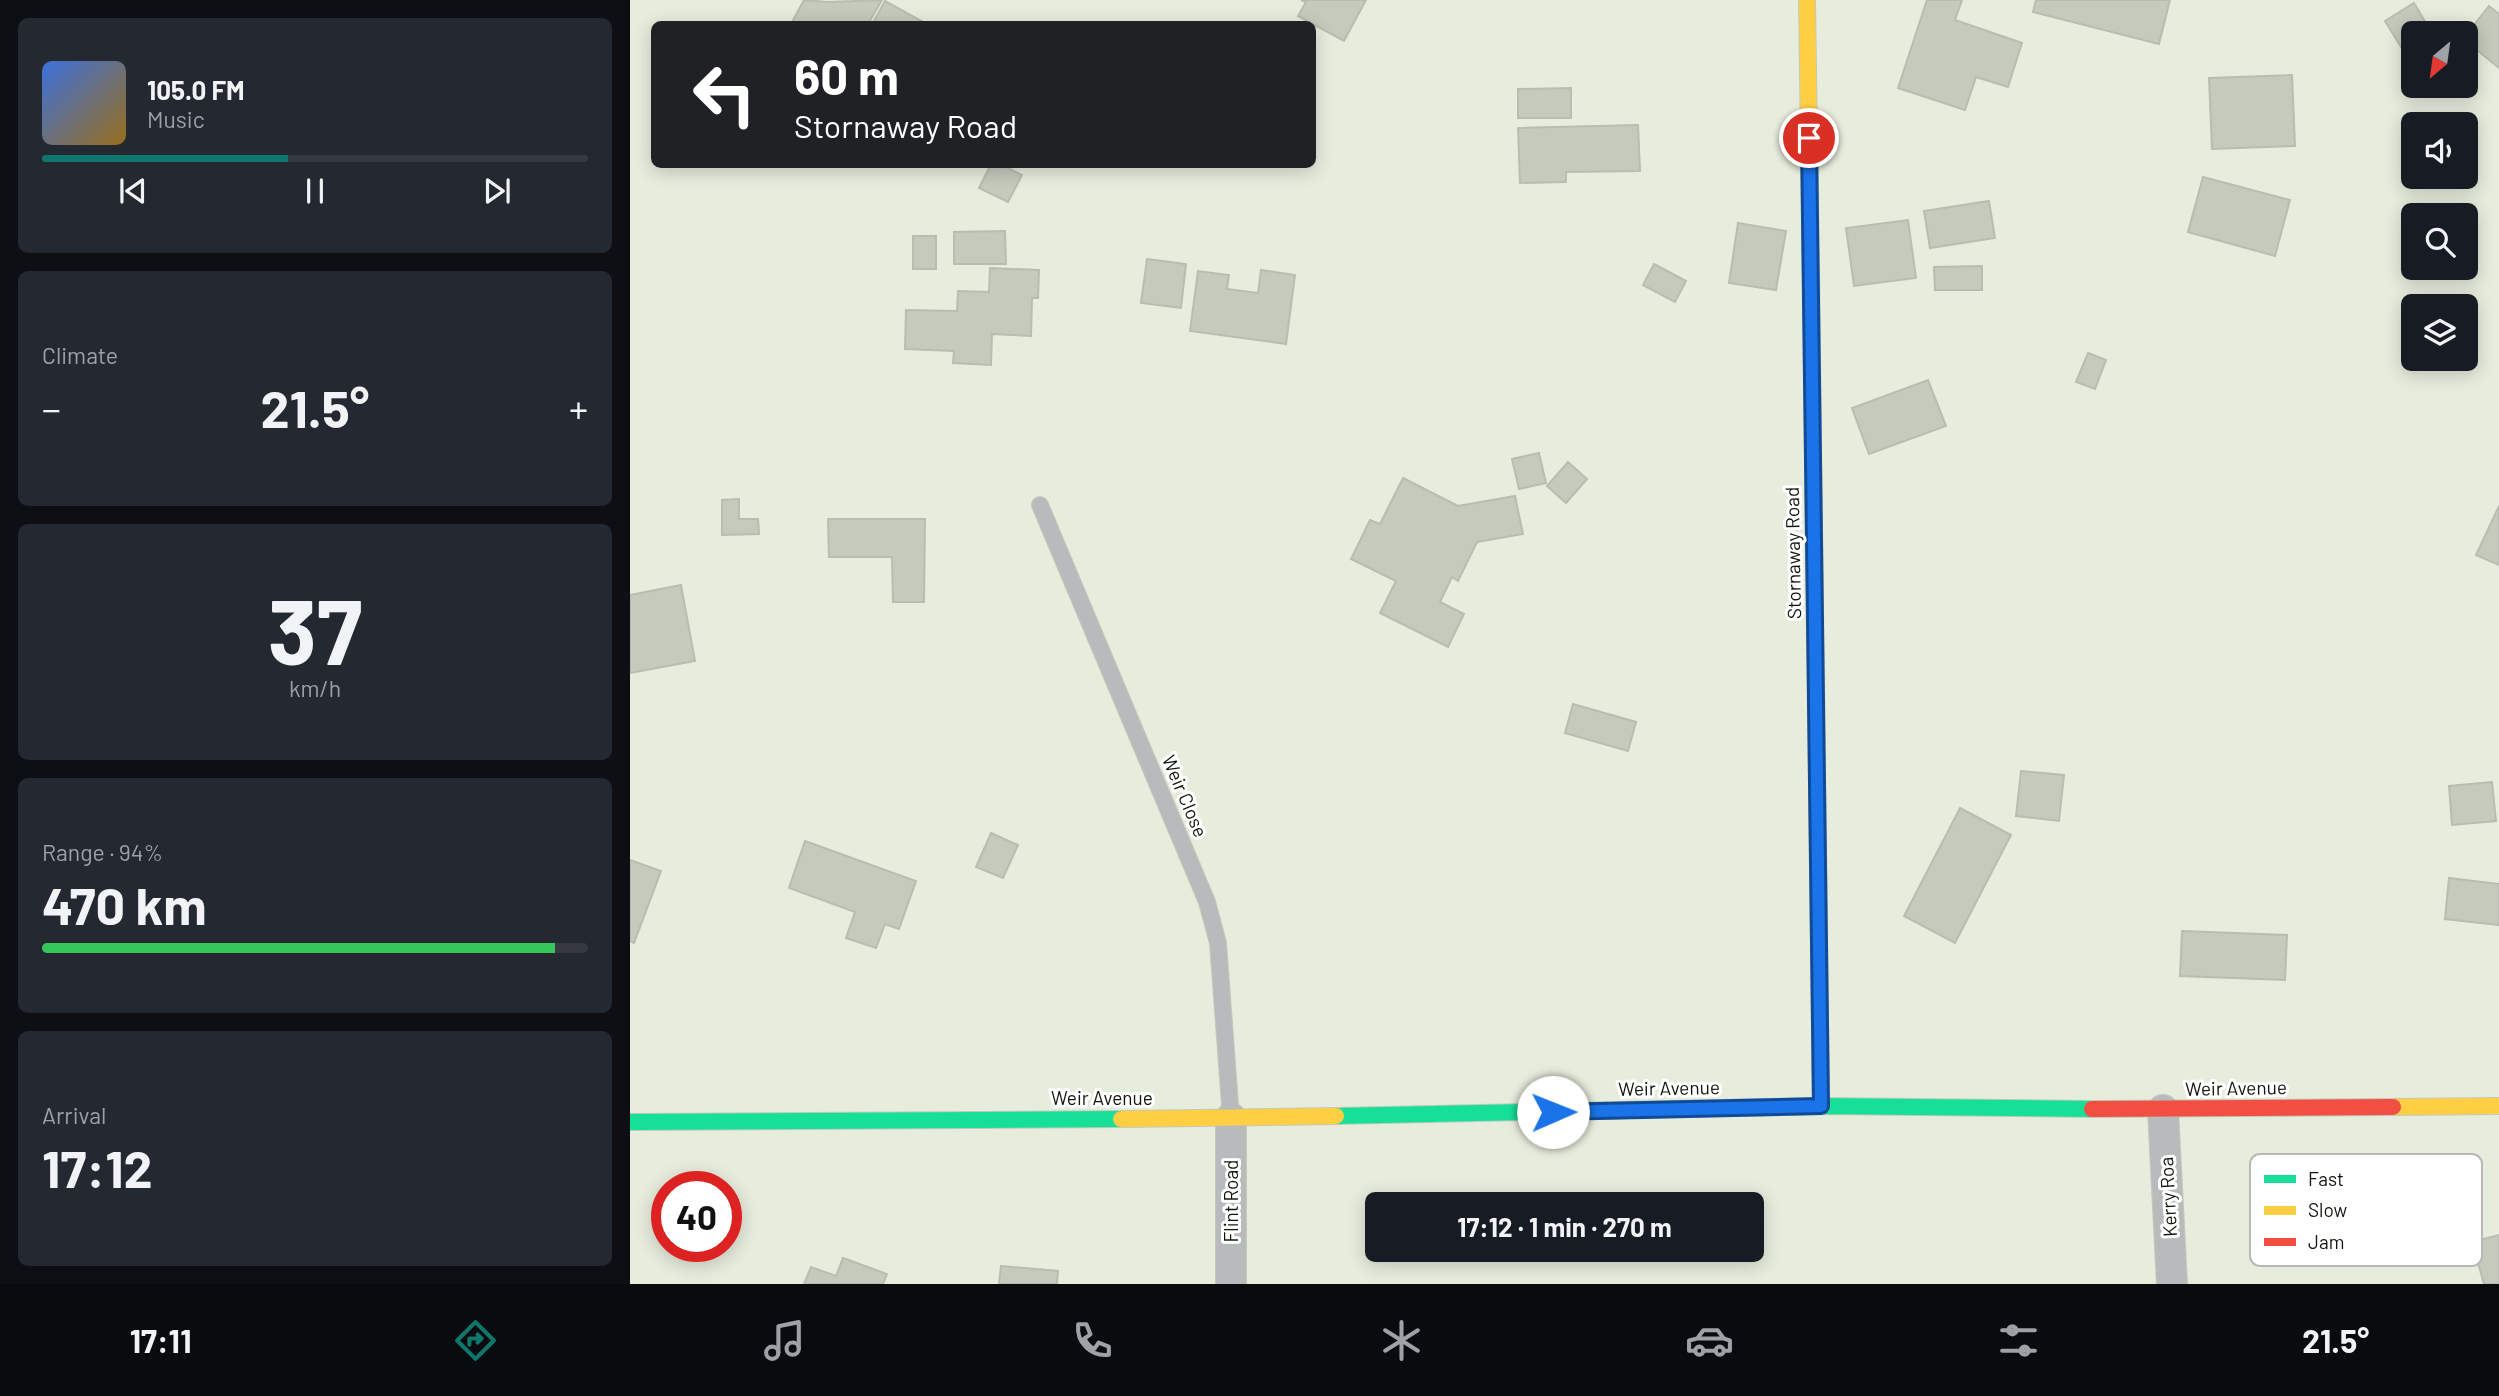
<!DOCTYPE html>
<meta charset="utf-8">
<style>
:root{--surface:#171b24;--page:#242831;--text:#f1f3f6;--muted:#9ea1a6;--line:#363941;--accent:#0f766e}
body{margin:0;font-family:Barlow,sans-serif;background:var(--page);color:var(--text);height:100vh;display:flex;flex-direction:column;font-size:26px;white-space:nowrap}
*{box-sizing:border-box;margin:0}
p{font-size:23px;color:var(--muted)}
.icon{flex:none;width:38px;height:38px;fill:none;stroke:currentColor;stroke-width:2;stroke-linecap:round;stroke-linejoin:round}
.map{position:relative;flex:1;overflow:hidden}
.side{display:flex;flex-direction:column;gap:18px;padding:18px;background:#0d0f14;width:630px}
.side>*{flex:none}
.guide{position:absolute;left:21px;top:21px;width:665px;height:147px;border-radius:10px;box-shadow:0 4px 18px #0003;background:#202124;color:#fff;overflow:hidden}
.needle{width:46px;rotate:209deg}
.tools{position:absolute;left:1771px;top:21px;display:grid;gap:14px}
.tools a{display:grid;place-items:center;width:77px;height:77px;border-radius:10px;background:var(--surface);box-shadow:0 4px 18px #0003;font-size:35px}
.speed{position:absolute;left:21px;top:1171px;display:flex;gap:14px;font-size:35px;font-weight:700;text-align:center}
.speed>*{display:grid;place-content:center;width:91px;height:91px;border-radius:50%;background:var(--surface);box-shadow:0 4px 18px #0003;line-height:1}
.speed .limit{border:10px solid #d22;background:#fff;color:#111}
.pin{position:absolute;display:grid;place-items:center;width:60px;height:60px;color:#fff;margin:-30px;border:4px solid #fff;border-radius:50%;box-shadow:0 2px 7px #0007}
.me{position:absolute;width:77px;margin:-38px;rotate:89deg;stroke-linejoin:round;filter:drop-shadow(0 0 5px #0008)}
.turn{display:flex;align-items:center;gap:24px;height:147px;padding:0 28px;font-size:32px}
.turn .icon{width:91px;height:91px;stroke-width:2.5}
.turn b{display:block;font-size:49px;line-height:60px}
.big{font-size:52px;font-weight:700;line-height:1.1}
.side .card{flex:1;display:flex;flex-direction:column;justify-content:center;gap:10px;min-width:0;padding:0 24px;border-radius:10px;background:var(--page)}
.side .dial{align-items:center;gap:0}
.dial b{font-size:91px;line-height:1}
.song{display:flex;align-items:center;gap:21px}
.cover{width:84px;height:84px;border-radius:10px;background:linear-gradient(135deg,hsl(220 70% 55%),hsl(40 70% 35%))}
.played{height:7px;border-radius:4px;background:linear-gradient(90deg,var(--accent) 45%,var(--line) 45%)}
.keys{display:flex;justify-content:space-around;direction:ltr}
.heat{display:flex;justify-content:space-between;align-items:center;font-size:38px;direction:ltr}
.charge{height:10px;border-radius:5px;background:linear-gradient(90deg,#34c759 94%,var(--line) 0)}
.trip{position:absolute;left:735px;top:1192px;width:399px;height:70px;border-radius:10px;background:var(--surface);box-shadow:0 4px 18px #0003;font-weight:700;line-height:70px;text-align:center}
.dock{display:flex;height:112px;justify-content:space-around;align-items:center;background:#090b0e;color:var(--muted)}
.dock .icon{width:49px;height:49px}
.dock .selected{color:var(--accent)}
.dock b{font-size:32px;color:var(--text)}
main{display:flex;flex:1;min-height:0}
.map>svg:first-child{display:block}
.building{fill:#c5cabd;stroke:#b8bdb0;stroke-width:2}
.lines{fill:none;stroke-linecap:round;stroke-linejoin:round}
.lane-casing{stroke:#c4c9bd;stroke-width:18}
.street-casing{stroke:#c4c9bd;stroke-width:32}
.fast-casing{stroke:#c4c9bd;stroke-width:18}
.slow-casing{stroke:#c4c9bd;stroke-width:18}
.jam-casing{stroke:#c4c9bd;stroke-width:18}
.lane{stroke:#b8bbbc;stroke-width:16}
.street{stroke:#b8bbbc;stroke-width:30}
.fast{stroke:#16e098;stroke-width:16}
.slow{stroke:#ffcf43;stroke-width:16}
.jam{stroke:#f24e42;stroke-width:16}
.route-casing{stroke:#114b97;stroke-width:18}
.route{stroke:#1a73e8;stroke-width:12}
.labels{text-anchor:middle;stroke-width:6;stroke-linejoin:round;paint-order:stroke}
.street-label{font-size:19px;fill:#12150c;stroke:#fff}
.key{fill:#fff;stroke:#b8b9b6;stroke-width:2}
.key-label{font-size:19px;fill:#12150c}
</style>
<main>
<section class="side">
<div class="card">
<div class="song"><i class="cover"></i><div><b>105.0 FM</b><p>Music</p></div></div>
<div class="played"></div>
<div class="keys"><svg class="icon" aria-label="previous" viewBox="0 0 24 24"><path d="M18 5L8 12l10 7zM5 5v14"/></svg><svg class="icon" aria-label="pause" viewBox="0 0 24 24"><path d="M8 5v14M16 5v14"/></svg><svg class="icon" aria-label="next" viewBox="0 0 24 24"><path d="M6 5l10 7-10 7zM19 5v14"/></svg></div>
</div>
<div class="card"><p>Climate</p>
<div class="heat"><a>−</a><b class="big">21.5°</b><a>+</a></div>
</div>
<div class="card dial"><b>37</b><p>km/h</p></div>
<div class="card"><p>Range · 94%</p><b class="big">470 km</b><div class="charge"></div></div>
<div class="card"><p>Arrival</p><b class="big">17:12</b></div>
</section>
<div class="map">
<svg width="1869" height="1284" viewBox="0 0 1869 1284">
<rect width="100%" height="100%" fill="#e7eddd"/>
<g class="building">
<polygon points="174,0 198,2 252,0 238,24 161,24"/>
<polygon points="671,0 736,0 714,41 668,16 676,2"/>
<polygon points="1297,0 1332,0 1325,20 1392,43 1378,87 1346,77 1335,110 1268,88"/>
<polygon points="1406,0 1540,0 1529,44 1403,12"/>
<polygon points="255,1 295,23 294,24 251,24 244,21"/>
<polygon points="1784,3 1802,33 1783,33 1783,61 1781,63 1755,21"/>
<polygon points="1859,6 1869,14 1869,68 1836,41 1836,35"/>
<polygon points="1662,75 1665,146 1582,149 1579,78"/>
<polygon points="941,88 941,118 888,118 888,89"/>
<polygon points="1008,125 1010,171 936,172 936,182 890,183 888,128"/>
<polygon points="361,164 370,164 392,175 378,202 349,188"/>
<polygon points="1573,177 1660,200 1645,256 1558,232"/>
<polygon points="1359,201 1365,238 1300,248 1294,211"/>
<polygon points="1278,220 1286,278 1224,286 1216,228"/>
<polygon points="1108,223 1156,231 1146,290 1099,283"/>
<polygon points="375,231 376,264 324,264 324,232"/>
<rect x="283" y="236" width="23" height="33"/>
<polygon points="517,259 556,264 551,308 511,303"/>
<polygon points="1024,264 1056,281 1045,302 1013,285"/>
<polygon points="1352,266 1352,290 1305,290 1304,267"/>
<polygon points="360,268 409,270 408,298 402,298 401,336 362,334 361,365 323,363 324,351 275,349 276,310 327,311 328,291 359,292"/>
<polygon points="631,270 665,275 656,344 560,331 568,271 599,275 597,289 628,293"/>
<polygon points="1458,353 1476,360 1465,389 1446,382"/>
<polygon points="1298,380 1316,426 1239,454 1222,408"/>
<polygon points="909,453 916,483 889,489 882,459"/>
<polygon points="938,462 957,479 936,503 917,486"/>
<polygon points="773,478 828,506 885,496 893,534 847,542 828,581 822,577 810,602 834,614 818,647 750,613 766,581 721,559 740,520 750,524"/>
<polygon points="109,499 109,519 128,519 129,534 92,535 92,500"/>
<polygon points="1869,506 1869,565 1846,555"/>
<polygon points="198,519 295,519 294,602 263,602 262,557 199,557"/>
<polygon points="51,585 65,661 0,673 0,595"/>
<polygon points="943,704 1006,722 998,751 935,733"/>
<polygon points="1391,771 1434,775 1429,821 1386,816"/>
<polygon points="1862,782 1866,821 1822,825 1819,786"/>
<polygon points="1330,808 1381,835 1325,943 1274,916"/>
<polygon points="361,833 388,845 373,878 346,867"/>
<polygon points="175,841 286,881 269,929 255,924 246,948 216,938 225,912 159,888"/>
<polygon points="0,860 31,871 4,943 0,941"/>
<polygon points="1819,878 1869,884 1869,925 1815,919"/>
<polygon points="1552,931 1657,935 1655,980 1550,976"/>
<polygon points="1869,1235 1869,1284 1854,1284 1842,1242"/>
<polygon points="213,1258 257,1274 253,1284 174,1284 181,1267 206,1276"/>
<polygon points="371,1266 428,1271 427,1284 369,1284"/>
</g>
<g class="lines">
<defs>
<polyline id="lane" points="410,505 577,902 588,943 601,1118"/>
<g id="street">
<polyline points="1533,1110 1542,1284"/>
<polyline points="601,1118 601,1284"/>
</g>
<g id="fast">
<polyline points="1181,279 1191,1106"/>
<polyline points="706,1116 1191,1106 1462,1109"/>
<polyline points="0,1122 491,1119"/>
</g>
<g id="slow">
<polyline points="1177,0 1181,279"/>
<polyline points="1763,1107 1869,1106"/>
<polyline points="491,1119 706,1116"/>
</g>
<polyline id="jam" points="1462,1109 1763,1107"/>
</defs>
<use href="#lane" class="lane-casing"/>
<use href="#street" class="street-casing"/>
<use href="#fast" class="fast-casing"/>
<use href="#slow" class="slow-casing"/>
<use href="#jam" class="jam-casing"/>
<use href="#lane" class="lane"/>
<use href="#street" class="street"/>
<use href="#fast" class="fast"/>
<use href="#slow" class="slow"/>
<use href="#jam" class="jam"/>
</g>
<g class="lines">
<defs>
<polyline id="route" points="923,1112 1191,1106 1179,138"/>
</defs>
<use href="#route" class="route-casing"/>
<use href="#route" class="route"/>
</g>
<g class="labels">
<g class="street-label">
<text transform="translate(1163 553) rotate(-91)" y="7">Stornaway Road</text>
<text transform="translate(555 796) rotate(67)" y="7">Weir Close</text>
<text transform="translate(1039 1088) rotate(-1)" y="7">Weir Avenue</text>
<text transform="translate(1606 1088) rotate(-1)" y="7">Weir Avenue</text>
<text x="472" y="1105">Weir Avenue</text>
<text transform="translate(1538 1197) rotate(-93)" y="7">Kerry Roa</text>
<text transform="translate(601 1201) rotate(-90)" y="7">Flint Road</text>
</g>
</g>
<rect x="1620" y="1154" width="232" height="112" rx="10" class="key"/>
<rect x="1634" y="1175" width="32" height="8" fill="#16e098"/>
<rect x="1634" y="1206" width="32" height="9" fill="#ffcf43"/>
<rect x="1634" y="1238" width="32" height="8" fill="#f24e42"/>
<g class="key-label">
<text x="1678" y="1186">Fast</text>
<text x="1678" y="1217">Slow</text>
<text x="1678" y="1249">Jam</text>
</g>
</svg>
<div class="tools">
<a><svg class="needle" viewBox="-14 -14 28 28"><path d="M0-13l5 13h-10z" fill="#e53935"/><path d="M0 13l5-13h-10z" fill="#9ea1a6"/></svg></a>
<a><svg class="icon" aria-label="sound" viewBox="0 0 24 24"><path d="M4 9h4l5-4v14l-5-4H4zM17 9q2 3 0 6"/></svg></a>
<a><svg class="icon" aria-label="search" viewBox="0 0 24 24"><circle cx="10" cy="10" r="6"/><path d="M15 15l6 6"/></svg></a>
<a><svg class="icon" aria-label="layers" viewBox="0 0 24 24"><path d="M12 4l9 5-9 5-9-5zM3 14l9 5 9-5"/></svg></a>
</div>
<div class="speed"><div class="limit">40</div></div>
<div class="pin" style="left:1179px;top:138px;background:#d93025"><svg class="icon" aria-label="arrive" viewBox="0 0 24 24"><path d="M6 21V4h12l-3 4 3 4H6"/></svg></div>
<svg class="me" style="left:923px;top:1112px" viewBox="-20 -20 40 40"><circle r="19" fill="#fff"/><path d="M0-13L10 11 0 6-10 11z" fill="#1a73e8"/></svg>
<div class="trip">17:12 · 1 min · 270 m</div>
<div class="guide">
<div class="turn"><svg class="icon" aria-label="left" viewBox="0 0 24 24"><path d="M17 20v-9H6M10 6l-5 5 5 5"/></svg><div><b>60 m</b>Stornaway Road</div></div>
</div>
</div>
</main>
<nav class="dock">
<b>17:11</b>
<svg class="icon selected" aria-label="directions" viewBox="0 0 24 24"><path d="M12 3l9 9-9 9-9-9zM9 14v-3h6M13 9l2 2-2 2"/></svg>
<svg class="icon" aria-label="music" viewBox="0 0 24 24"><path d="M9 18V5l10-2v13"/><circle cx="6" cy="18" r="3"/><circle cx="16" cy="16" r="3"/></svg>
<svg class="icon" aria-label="phone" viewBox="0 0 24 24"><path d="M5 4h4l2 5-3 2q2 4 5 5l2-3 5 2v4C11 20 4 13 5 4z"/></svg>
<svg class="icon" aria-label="climate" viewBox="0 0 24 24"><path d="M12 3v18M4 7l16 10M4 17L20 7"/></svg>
<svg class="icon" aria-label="car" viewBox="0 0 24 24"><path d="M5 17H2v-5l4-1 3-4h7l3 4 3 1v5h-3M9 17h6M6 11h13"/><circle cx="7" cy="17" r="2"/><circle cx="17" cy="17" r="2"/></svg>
<svg class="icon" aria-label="filters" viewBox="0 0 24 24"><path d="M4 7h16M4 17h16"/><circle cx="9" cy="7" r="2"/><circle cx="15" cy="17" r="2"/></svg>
<b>21.5°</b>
</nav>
